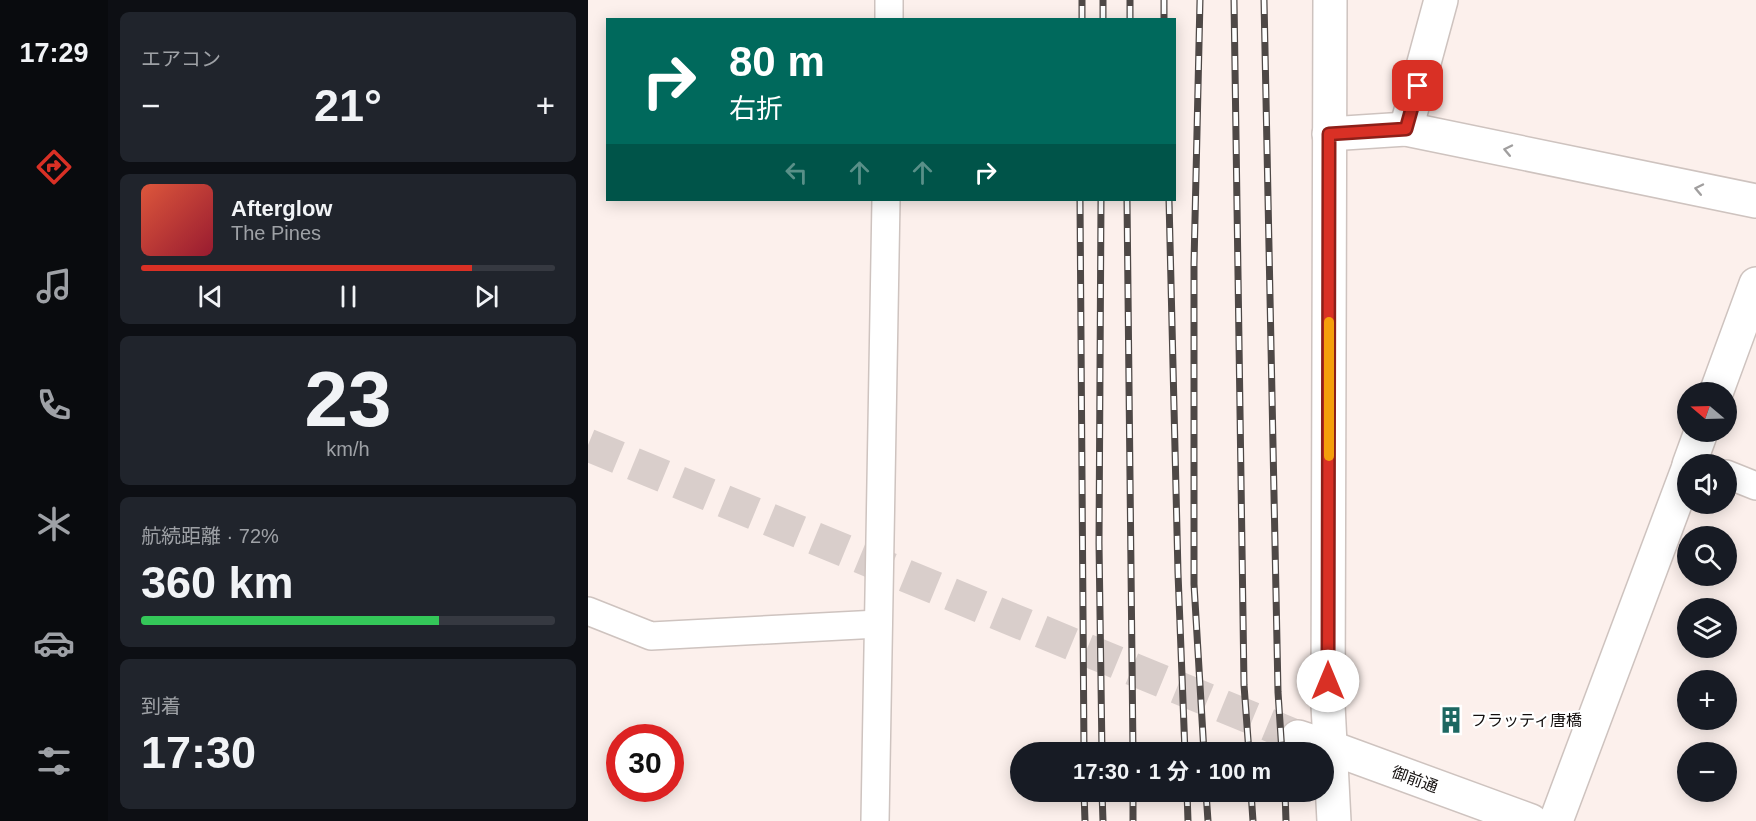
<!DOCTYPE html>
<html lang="ja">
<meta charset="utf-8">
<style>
:root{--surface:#171b24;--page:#20242c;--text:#f1f3f6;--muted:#9ea1a6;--line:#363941;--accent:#d93025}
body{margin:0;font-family:Arial,"Noto Sans JP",sans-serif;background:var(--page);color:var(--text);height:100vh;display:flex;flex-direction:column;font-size:22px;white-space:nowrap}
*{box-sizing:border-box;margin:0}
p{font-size:20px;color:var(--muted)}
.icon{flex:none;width:33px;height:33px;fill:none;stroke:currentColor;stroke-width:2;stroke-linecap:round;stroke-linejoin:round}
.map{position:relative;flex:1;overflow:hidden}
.side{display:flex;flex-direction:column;gap:12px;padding:12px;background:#0d0f14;width:480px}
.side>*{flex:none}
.hud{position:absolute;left:18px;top:18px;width:570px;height:183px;border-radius:0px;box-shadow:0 3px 15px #0003;background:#00695c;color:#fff;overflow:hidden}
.needle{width:39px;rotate:289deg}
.buttons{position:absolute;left:1089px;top:382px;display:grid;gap:12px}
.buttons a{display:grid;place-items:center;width:60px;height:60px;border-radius:50%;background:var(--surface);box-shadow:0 3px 15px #0003;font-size:30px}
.speed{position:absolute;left:18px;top:724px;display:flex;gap:12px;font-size:30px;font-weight:700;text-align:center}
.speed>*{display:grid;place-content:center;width:78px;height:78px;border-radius:50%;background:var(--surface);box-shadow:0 3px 15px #0003;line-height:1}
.speed .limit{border:9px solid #d22;background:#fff;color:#111}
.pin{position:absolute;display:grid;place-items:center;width:51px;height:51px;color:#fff;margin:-26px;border-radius:12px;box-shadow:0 3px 9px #0006}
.me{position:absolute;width:66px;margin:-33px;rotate:0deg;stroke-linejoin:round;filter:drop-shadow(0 0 4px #0008)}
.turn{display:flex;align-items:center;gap:21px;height:126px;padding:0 24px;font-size:27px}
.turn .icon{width:78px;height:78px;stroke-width:2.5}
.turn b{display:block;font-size:42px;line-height:51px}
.lanes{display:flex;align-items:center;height:57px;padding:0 24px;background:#0003;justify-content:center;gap:30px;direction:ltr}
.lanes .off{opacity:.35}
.big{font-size:45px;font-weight:700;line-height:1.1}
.side .widget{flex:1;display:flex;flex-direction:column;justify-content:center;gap:9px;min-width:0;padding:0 21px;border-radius:9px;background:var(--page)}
.side .dial{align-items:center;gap:0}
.dial b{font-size:78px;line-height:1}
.song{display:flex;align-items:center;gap:18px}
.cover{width:72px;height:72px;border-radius:9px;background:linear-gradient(135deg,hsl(10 70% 55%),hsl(350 70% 35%))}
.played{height:6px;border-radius:3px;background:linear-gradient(90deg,var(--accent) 80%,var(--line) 80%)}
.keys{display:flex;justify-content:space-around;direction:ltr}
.heat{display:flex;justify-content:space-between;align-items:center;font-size:33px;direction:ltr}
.charge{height:9px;border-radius:4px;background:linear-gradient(90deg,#34c759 72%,var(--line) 0)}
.trip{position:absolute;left:422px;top:742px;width:324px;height:60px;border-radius:30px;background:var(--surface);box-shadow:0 3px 15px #0003;font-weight:700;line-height:60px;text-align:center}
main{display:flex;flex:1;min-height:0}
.menu{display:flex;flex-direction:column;width:108px;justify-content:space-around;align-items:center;background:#090b0e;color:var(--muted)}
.menu .icon{width:42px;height:42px}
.menu .on{color:var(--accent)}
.menu b{font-size:27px;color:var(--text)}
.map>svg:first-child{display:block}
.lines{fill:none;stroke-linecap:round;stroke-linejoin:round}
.street-tunnel{stroke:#d9cecb;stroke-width:33;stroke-dasharray:33 16;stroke-linecap:butt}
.lane-casing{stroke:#cec3bf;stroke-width:30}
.street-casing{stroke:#cec3bf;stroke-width:36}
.secondary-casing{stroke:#cec3bf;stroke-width:36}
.lane{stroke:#fff;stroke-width:27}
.street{stroke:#fff;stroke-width:33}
.secondary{stroke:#fff;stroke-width:33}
.rail-casing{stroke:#4e4846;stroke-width:7}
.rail{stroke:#fff;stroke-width:4.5;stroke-dasharray:14;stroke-linecap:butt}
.oneway{stroke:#a19f9f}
.route-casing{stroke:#8d1f18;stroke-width:15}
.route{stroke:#d93025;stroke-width:10}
.slow{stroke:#f59e0b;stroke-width:10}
.labels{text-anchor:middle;stroke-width:4.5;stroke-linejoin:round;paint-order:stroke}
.poi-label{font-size:16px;fill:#130f0e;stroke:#fff;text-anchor:start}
.street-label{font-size:16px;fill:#130f0e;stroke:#fff}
</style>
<main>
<nav class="menu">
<b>17:29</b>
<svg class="icon on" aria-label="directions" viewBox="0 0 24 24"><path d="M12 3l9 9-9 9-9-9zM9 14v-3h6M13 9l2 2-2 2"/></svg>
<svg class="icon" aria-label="music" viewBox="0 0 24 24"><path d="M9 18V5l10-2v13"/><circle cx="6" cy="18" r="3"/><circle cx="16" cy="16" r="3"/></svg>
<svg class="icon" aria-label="phone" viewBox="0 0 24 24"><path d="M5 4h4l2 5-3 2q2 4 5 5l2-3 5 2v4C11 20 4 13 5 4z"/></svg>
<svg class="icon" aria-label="climate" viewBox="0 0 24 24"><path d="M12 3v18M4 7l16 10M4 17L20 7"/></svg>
<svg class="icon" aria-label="car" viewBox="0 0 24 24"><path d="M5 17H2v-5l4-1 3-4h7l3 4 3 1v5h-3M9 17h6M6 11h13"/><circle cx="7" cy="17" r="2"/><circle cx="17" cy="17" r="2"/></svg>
<svg class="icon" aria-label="filters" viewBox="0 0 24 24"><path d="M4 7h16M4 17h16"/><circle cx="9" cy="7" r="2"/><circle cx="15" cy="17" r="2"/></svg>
</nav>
<section class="side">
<div class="widget"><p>エアコン</p>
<div class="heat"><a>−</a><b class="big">21°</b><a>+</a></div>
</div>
<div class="widget">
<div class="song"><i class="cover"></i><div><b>Afterglow</b><p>The Pines</p></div></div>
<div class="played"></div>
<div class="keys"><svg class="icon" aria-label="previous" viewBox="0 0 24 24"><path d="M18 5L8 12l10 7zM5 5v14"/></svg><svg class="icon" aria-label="pause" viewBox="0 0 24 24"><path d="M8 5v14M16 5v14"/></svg><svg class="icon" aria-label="next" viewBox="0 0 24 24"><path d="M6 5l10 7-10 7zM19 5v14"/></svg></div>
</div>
<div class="widget dial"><b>23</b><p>km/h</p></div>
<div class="widget"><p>航続距離 · 72%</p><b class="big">360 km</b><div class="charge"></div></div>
<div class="widget"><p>到着</p><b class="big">17:30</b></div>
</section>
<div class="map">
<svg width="1168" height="821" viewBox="0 0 1168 821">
<rect width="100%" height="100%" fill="#fcf0ec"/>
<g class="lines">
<polyline class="street-tunnel" points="0,445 710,737"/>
<defs>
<g id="lane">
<polyline points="301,20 301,0"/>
<polyline points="1138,474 1168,486"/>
<polyline points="0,611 63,636 290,624"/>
<polyline points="287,821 298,200"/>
</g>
<g id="street">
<polyline points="742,0 740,705 746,821"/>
<polyline points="818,129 853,0"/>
<polyline points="741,134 818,129 1168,201"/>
<polyline points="1128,393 1168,284"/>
<polyline points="1101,465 1113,432"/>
<polyline points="710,737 741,747"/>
<polyline points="968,821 1100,469"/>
</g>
<polyline id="secondary" points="741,747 943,821"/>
</defs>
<use href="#lane" class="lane-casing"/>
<use href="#street" class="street-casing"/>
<use href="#secondary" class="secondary-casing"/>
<use href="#lane" class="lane"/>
<use href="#street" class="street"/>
<use href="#secondary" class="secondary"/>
<defs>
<g id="rail">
<polyline points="576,0 576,20"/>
<polyline points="612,0 606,264 606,584 616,753"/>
<polyline points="646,0 656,685 661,753"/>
<polyline points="676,0 690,692 694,753"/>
<polyline points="494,20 494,0"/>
<polyline points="515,20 515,0"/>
<polyline points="542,20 542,0"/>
<polyline points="492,200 496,753"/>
<polyline points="513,200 511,543 514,753"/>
<polyline points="539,200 545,753"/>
<polyline points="581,200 590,573 597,753"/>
<polyline points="496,792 497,821"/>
<polyline points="514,792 515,821"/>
<polyline points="545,792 545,821"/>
<polyline points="599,792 600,821"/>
<polyline points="618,792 620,821"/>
<polyline points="663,792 665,821"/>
<polyline points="697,792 698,821"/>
</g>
</defs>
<use href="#rail" class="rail-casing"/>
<use href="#rail" class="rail"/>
</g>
<defs><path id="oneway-chevron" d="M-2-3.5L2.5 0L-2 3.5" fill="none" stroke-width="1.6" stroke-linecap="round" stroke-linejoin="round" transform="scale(1.5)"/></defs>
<g class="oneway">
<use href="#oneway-chevron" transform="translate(920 150) rotate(-168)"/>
<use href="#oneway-chevron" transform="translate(1111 189) rotate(-168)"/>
</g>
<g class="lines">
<defs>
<polyline id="route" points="740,681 741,134 818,129 830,86"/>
</defs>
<use href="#route" class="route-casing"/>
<use href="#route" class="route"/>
<polyline class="slow" points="741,456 741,322"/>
</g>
<defs>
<symbol id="building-bare" viewBox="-9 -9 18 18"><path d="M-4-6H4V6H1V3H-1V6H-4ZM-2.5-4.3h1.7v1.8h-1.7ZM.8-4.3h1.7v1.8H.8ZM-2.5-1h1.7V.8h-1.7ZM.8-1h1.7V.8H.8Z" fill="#1c6761" stroke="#fff" stroke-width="2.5" paint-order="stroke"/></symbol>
</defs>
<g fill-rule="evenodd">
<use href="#building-bare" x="844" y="701" width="38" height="38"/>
</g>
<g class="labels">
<g class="poi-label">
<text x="883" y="726">フラッティ唐橋</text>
</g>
<g class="street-label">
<text transform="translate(827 779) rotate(20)" y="6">御前通</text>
</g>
</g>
</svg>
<div class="buttons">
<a><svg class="needle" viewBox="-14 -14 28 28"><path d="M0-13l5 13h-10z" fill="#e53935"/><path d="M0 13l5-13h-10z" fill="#9ea1a6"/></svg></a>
<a><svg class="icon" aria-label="sound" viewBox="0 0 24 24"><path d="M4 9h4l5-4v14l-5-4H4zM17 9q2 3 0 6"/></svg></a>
<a><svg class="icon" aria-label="search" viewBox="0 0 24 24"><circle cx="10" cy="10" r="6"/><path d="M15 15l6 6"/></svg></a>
<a><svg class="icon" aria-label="layers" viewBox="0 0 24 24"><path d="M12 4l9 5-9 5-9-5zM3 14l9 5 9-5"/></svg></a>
<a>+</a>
<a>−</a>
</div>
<div class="speed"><div class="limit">30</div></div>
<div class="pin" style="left:830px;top:86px;background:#d93025"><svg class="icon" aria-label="arrive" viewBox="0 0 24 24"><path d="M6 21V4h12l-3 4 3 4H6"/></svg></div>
<svg class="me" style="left:740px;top:681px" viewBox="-20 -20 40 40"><circle r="19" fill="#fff"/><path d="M0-13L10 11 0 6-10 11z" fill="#d93025"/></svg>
<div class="trip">17:30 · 1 分 · 100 m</div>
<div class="hud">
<div class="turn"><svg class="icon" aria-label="right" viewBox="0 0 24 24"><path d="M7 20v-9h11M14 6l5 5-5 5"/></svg><div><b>80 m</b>右折</div></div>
<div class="lanes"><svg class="icon off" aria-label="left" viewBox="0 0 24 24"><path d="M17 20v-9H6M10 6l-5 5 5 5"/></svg><svg class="icon off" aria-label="ahead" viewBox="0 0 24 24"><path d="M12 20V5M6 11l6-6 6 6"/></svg><svg class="icon off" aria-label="ahead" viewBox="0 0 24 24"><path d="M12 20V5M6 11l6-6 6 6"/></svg><svg class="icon" aria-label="right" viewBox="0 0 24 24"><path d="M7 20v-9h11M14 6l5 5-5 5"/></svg></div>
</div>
</div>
</main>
